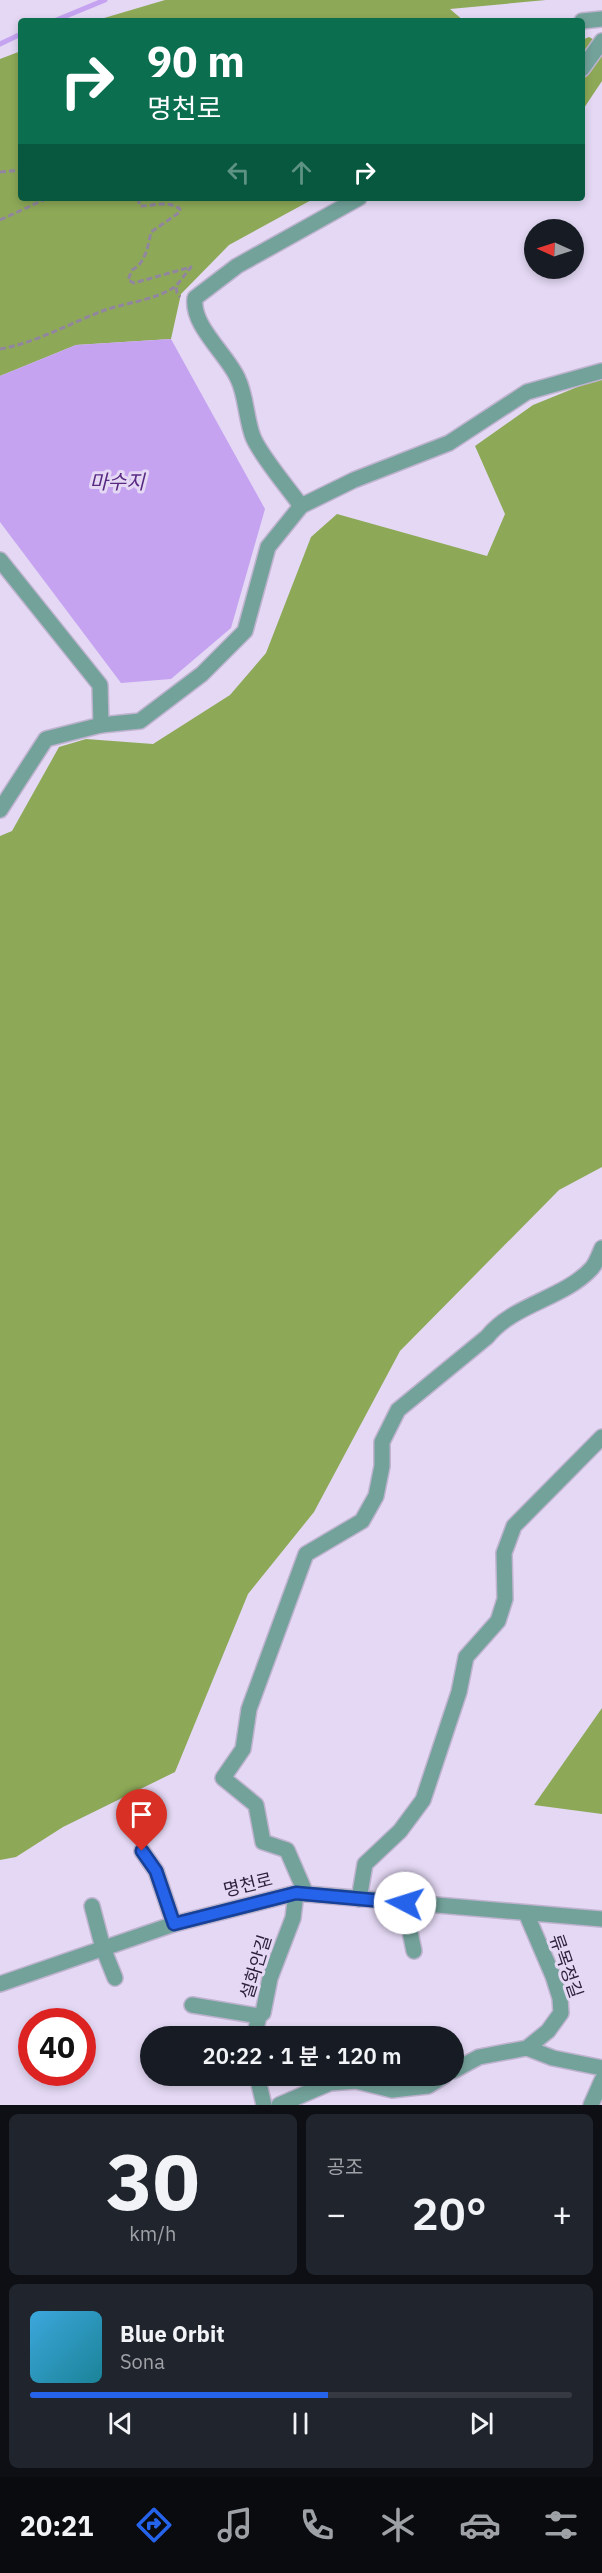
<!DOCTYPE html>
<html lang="ko">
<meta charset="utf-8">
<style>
:root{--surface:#171b24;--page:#20242c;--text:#f1f3f6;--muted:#9ea1a6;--line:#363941;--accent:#2563eb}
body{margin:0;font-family:"IBM Plex Sans","Noto Sans KR",sans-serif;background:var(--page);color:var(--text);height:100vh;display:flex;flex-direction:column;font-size:22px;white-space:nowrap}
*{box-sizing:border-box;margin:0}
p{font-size:20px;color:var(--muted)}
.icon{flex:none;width:33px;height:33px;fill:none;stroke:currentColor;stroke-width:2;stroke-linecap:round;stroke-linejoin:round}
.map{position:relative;height:2105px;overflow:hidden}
.side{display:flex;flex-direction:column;gap:9px;padding:9px;background:#0d0f14;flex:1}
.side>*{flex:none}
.top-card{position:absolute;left:18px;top:18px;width:567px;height:183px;border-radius:6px;box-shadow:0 3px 9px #0003;background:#0b6e4f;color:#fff;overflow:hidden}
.needle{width:39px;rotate:273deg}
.buttons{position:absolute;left:524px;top:219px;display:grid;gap:12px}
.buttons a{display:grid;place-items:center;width:60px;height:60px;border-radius:50%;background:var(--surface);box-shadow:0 3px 9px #0003;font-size:30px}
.speed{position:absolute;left:18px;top:2008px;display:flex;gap:12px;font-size:30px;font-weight:700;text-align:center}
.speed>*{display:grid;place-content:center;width:78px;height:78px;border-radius:50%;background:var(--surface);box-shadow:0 3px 9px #0003;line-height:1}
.speed .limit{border:9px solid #d22;background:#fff;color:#111}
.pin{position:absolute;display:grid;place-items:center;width:51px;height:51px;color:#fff;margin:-62px -26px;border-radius:50% 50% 50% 0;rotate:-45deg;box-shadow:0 0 6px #0007}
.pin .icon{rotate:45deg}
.me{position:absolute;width:66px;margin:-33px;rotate:275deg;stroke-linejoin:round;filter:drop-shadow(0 0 4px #0008)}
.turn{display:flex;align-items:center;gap:21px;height:126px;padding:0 30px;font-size:27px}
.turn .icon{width:78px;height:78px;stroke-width:2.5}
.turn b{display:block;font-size:42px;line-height:51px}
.lanes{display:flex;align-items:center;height:57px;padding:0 30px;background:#0003;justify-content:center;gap:30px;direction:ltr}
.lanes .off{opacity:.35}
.big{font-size:45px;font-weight:600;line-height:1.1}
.side .tile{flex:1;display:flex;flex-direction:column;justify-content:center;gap:9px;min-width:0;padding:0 21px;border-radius:9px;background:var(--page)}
.side .dial{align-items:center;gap:0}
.dial b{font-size:78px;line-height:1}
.song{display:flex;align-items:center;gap:18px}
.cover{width:72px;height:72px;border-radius:9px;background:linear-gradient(135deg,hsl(200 70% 55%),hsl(190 70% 35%))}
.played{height:6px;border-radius:3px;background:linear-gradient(90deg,var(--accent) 55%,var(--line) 55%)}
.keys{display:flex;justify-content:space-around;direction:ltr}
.heat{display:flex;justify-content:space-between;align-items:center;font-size:33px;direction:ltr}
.side .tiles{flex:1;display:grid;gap:9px;grid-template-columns:1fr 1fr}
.tile:last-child{grid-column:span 2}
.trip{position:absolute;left:140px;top:2026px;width:324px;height:60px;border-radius:30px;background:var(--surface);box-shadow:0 3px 9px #0003;font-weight:600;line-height:60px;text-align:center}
.menu{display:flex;height:96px;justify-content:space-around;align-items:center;background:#090b0e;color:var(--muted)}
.menu .icon{width:42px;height:42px}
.menu .current{color:var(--accent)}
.menu b{font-size:27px;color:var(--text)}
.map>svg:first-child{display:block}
.forest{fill:#8da957}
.water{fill:#c5a3f0}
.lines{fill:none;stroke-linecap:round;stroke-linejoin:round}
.stream{stroke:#c5a3f0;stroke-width:5}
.minor-casing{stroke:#bfb3cf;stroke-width:18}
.path{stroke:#9185a0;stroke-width:3;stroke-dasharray:6 3;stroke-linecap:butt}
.minor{stroke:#73a29b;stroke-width:15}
.route-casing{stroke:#184099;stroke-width:15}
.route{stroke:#2563eb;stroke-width:10}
.labels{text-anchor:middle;stroke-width:6;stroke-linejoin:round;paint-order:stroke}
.street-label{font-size:18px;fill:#2b1f3a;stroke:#e4d8f4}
.water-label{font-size:20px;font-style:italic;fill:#582a83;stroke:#e4d8f4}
</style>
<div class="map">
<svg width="602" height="2105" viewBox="0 0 602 2105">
<rect width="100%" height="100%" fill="#e4d8f4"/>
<g class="forest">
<polygon points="165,0 546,0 450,9 464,21 94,21"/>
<polygon points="589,37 602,44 602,81 582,111 582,40"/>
<polygon points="21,51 21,198 315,198 229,245 181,294 171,339 76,345 0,376 0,59"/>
<polygon points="602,377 602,1167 559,1190 400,1351 314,1512 248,1594 175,1772 63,1827 16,1857 0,1860 0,836 12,831 59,747 86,739 153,744 230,695 266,653 311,537 337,514 487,556 505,514 475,446 533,405"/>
<polygon points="602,1708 602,1814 534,1805"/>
</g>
<polygon class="water" points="171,339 265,509 231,628 171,679 121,683 0,522 0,376 76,345"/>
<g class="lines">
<g class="stream">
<polyline points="54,21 105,0"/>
<polyline points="0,44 21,34"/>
</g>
<defs>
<g id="minor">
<polyline points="582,21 602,19"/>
<polyline points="582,69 602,41"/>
<path d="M 301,506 C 289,489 260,455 253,437 C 246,419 246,395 238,379 C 228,355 191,326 195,298 L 237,266 L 359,198"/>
<polyline points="0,560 100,685 101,725"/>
<polyline points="0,810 46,739 101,725 140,721 202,674 245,631 268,547 301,506 354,480 449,443 527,392 602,371"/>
<polyline points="142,1851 156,1871 174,1924"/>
<path d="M 306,1894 L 287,1850 L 263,1842 L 256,1805 L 223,1778 L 243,1749 L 249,1709 L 306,1554 L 362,1521 L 376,1496 L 382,1466 L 382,1442 L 398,1410 L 487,1337 C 513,1304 563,1299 591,1269 C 596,1264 599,1255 602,1248"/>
<polyline points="359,1899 365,1864 400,1831 423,1800 459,1692 466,1657 498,1621 505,1599 504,1553 514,1526 602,1437"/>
<polyline points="404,1903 414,1951"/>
<polyline points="92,1906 103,1948 115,1978"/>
<polyline points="0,1984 174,1924 296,1893 602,1919"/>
<polyline points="192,2005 259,2016"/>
<polyline points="254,2037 259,2016 263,2013 270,1978 293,1918 296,1893"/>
<polyline points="527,2048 553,2058 602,2068"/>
<polyline points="453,2071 479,2057 527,2048 548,2031 561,2013 560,1998 553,1976 526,1913"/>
<polyline points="257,2076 264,2105"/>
<polyline points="279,2105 330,2083 356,2081 392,2090 428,2086 444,2076"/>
<polyline points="591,2105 602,2080"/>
</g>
</defs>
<use href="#minor" class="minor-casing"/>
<g class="path">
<polyline points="0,172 21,170"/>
<path d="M 138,198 L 140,206 C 154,206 168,200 180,209 L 180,212 L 151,232 C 148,245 146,263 132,270 L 128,280 L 134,283 L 191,267 L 176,286 L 177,293 L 180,297"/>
<polyline points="0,220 48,198"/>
<path d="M 0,349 C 36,343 70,323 105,310 C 129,302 156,300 176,286"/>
</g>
<use href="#minor" class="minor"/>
</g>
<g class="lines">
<defs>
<polyline id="route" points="142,1851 156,1871 174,1924 296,1893 405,1903"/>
</defs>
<use href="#route" class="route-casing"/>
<use href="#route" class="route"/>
</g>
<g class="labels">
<g class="street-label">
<text transform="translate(248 1885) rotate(-14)" y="6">명천로</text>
<text transform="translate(566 1966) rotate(71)" y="6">류목정길</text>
<text transform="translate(256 1967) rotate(-73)" y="6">설화안길</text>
</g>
<g class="water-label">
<text x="117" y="489">마수지</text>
</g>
</g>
</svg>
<div class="buttons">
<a><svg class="needle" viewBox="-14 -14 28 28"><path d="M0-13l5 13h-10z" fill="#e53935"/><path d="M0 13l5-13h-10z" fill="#9ea1a6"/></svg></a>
</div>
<div class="speed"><div class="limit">40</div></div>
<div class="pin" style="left:142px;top:1851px;background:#d93025"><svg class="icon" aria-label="arrive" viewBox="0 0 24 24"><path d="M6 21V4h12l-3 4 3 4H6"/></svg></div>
<svg class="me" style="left:405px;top:1903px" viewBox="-20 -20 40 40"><circle r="19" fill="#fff"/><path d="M0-13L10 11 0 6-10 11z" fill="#2563eb"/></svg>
<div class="trip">20:22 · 1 분 · 120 m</div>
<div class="top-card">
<div class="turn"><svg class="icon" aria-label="right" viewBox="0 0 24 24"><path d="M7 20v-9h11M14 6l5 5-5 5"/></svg><div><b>90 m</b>명천로</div></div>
<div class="lanes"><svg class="icon off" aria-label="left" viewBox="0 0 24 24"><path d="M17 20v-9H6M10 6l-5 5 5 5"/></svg><svg class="icon off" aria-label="ahead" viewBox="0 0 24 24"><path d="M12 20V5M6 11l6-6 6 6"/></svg><svg class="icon" aria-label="right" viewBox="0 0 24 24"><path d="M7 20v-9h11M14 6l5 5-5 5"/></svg></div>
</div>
</div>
<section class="side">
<div class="tiles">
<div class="tile dial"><b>30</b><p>km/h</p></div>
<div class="tile"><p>공조</p>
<div class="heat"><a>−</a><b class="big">20°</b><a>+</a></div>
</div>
<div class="tile">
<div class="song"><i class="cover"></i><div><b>Blue Orbit</b><p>Sona</p></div></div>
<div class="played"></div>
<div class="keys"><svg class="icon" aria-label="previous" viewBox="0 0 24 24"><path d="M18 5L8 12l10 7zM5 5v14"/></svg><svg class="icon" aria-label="pause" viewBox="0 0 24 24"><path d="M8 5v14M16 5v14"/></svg><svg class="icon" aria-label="next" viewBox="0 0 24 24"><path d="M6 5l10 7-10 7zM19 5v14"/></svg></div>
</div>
</div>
</section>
<nav class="menu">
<b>20:21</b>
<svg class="icon current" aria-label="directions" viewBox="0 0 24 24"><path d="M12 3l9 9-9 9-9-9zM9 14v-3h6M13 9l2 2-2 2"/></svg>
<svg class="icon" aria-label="music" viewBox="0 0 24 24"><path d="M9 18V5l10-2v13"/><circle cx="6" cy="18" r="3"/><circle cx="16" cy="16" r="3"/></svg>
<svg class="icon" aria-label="phone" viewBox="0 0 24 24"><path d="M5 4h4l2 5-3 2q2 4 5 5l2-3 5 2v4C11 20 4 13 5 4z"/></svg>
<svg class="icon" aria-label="climate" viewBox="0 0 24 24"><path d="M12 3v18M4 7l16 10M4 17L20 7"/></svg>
<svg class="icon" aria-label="car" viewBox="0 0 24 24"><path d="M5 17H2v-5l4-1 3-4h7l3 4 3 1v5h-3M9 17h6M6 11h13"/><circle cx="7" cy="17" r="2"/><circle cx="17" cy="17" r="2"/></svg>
<svg class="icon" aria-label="filters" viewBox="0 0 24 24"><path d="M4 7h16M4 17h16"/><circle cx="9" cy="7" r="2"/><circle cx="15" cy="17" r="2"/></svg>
</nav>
